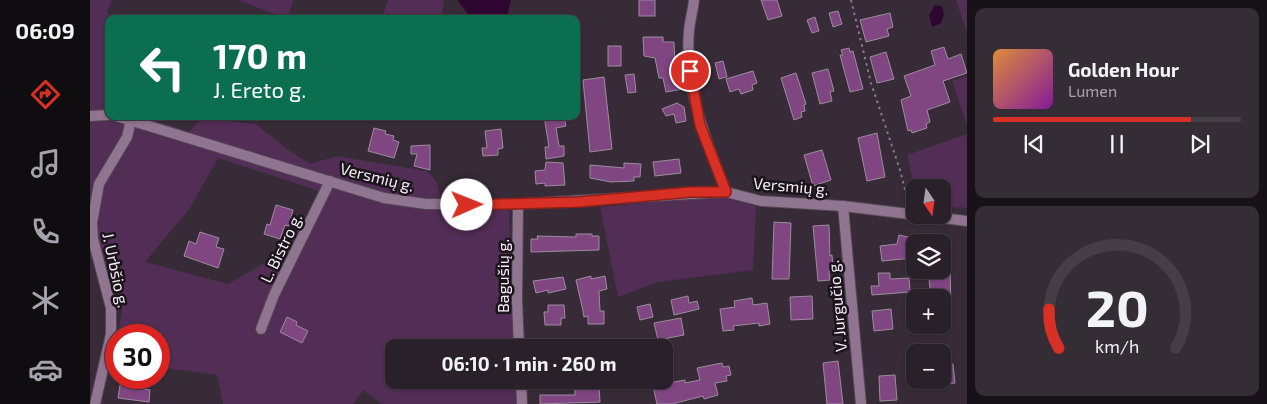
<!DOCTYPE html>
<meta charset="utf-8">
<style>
:root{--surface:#29202a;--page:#352d36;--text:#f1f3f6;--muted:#a5a3a8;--line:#453e47;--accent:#d93025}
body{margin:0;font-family:"Exo 2",sans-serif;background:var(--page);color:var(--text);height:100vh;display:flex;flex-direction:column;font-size:19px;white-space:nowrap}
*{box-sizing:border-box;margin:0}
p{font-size:16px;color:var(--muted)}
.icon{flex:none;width:28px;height:28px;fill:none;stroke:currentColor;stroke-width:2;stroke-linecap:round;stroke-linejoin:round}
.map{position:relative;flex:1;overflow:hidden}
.details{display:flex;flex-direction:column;gap:8px;padding:8px;background:#171217;width:300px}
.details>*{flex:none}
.banner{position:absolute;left:15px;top:15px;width:475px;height:105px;border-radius:10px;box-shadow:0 1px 4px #0004,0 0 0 1px var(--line);background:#0b6e4f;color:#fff;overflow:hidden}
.needle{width:32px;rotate:167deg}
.controls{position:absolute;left:816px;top:179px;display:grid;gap:10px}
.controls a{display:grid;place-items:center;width:45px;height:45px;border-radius:10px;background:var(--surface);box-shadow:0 1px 4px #0004,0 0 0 1px var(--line);font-size:25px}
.speed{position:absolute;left:15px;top:324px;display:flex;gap:10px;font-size:25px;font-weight:700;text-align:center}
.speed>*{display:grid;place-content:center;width:65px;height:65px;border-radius:50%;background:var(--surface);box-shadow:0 1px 4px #0004,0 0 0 1px var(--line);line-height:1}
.speed .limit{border:8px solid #d22;background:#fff;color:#111}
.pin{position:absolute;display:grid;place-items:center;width:42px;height:42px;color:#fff;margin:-21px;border:2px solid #fff;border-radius:50%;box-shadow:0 1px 5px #0007}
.me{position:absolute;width:55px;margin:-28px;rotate:89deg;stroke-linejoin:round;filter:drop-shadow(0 0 4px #0008)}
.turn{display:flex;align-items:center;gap:18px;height:105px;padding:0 25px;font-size:22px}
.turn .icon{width:65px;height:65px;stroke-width:2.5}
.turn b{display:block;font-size:35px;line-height:42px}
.details .widget{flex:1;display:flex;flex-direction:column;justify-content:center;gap:8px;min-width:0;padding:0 18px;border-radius:10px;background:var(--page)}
.details .dial{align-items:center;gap:0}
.dial svg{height:130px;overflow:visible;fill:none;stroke:var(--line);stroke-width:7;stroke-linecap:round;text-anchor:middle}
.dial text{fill:var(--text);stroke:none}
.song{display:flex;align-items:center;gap:15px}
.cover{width:60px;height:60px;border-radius:8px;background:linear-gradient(135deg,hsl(30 70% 55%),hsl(290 70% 35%))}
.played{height:5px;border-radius:2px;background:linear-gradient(90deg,var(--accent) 80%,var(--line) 80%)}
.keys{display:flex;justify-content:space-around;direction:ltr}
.trip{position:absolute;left:295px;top:339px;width:288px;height:50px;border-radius:10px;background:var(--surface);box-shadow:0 1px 4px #0004,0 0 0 1px var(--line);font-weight:700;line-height:50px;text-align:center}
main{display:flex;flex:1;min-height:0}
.tabs{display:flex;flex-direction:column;width:90px;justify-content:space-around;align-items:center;background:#100d11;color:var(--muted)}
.tabs .icon{width:35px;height:35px}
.tabs .active{color:var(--accent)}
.tabs b{font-size:22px;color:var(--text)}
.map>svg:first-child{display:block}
.green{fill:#522d55;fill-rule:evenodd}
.water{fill:#2f0632}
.building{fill:#7f4682;stroke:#9c8d9c}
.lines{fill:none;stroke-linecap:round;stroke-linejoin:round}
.street-casing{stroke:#524653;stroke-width:12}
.path{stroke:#867c87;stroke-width:2;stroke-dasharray:2.5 4;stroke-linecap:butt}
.street{stroke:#8f7590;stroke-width:10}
.route-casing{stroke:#8d1f18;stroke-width:12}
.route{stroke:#d93025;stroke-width:9}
.labels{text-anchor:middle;stroke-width:5;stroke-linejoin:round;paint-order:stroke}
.street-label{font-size:16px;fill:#f7eef7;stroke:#1b151b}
</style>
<main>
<nav class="tabs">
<b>06:09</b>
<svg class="icon active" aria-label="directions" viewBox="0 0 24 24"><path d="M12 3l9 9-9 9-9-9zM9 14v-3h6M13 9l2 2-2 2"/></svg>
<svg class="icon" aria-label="music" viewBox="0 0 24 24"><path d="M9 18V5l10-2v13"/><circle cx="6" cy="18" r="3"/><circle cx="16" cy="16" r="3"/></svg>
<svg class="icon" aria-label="phone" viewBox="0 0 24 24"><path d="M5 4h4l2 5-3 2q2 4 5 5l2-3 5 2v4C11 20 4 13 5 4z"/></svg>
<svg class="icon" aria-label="climate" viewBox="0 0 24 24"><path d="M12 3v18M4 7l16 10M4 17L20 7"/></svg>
<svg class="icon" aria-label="car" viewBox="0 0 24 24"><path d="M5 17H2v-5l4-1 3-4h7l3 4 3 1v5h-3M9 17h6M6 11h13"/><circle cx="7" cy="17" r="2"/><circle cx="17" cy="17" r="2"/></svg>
</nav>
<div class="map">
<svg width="877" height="404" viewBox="0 0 877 404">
<rect width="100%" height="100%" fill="#372b38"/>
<g class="green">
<path d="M 0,0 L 22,0 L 17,11 L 20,19 L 19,116 L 52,116 L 99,132 L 112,118 L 166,124 L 197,149 L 220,164 L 247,156 L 336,171 C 353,183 347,194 354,211 L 419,210 L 424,347 L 304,348 L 304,380 L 425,380 L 426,404 L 292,404 L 273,390 L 263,404 L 133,404 L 127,375 L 69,367 L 69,335 L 28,335 L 32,310 L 9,242 L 0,245 ZM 128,158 L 229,191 L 199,249 L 138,284 L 55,262 L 100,208 Z"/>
<polygon points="149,0 203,0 199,15 192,17"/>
<polygon points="298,0 354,0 351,19 312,19 293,15"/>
<polygon points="866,0 877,0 877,33"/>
<polygon points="877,76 877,125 862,81"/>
<polygon points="877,134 877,208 853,206 852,188 825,188 825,190 817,155"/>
<polygon points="616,197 634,197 666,206 663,270 568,282 528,297 510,207"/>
</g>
<g class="water">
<polygon points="367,0 421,0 417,16 414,19 382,19"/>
<polygon points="845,5 852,6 854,14 851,23 842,27 839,15"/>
</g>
<g class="building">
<rect x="549" y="0" width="16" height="16"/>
<polygon points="671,0 687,0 692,16 678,20"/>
<polygon points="748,11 752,24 743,27 739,13"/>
<polygon points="800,13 803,27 797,29 799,36 776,42 770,20"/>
<polygon points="725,17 729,31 722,33 717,20"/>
<polygon points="553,37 573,37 573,42 584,42 585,65 588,65 593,89 576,92 573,78 569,78 565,58 554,56"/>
<rect x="518" y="46" width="13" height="20"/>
<polygon points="854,47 858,59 871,54 877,73 853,81 860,102 837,110 840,122 836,124 837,128 822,133 821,130 818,131 811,100 821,96 814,76 845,65 841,51"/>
<polygon points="759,48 760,52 763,51 773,89 760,92 750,55 753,55 751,50"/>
<polygon points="796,52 804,79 787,83 780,57"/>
<polygon points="633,61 637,77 629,79 625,63"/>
<polygon points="738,69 744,91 740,92 742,101 730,104 722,73"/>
<polygon points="663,71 667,83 662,85 663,90 651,94 649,89 640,92 636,79"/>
<polygon points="706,73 716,104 714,105 715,111 711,112 712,117 704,120 691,78"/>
<polygon points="544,74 546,92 538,93 535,75"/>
<polygon points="514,77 522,149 500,152 493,80"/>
<polygon points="587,103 594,107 596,121 586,123 584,114 576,116 572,109"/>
<polygon points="454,116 474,116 476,126 466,128 469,146 474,146 474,156 456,159 455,147 459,147"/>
<polygon points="284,128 296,131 295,134 304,136 303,140 309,142 304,158 278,151"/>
<polygon points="411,129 413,148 408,149 408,155 393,156 392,148 397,148 395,131"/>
<polygon points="787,133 795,177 777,181 768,138"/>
<polygon points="340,145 340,170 324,166 327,154 321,154 321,146"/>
<polygon points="732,150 741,180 723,186 714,155"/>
<polygon points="589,159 591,173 565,176 563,162"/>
<polygon points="456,162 473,163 475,185 455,186 455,183 446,184 445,171 455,170"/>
<polygon points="534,163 551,164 550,177 544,177 544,181 521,182 500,178 500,165 534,168"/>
<polygon points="186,205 203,210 199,226 195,225 190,239 174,234 177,224 180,225"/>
<polygon points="684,222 701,223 699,279 682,279"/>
<polygon points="739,225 740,256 742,255 743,267 739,272 740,280 728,281 723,226"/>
<polygon points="110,232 129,238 126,247 134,249 128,268 94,256 99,241 106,244"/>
<polygon points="486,234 502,234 502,236 509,236 509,250 441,252 441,239 448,239 447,236 486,237"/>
<polygon points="809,235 823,238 823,258 792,261 790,246 807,244"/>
<polygon points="860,267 861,309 852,309 852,298 841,298 838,270 852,270 852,268"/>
<polygon points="788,273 800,273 800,279 819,278 820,292 782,295 781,286 789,286"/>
<polygon points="501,276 501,279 515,276 517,289 509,291 510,311 514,311 514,324 498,324 498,316 494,317 493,311 486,280"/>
<polygon points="473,277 476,289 458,293 458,290 446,293 443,281"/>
<polygon points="598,296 599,303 607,301 609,309 584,315 581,300"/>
<polygon points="722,296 723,319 701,320 700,297"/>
<polygon points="662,298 663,305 677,303 680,324 669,326 669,323 643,326 644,330 633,331 630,309 645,307 644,301"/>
<polygon points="560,304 563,317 550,320 547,307"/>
<polygon points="458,305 474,305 475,318 471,318 471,325 455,325 454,312 458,312"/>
<polygon points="801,309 803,329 784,331 782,311"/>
<polygon points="197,317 207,322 206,325 218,331 212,343 190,332"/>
<polygon points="591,318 594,335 568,340 564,323"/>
<polygon points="748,361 753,404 737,404 733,363"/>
<polygon points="632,363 633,367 639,366 641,375 636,376 637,381 625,383 628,395 614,399 613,396 582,404 567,404 563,386 595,380 595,383 610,380 607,368"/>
<polygon points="863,364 865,383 852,384 852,366"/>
<polygon points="805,375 807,400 790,401 789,376"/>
<polygon points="40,378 55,379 54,389 60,390 59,402 28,398 30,385 38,386"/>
<polygon points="485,380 501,380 501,386 509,385 510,402 450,404 450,395 485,395"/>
</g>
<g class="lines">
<defs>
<g id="street">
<path d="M 604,0 C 603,10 600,20 599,31 C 594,87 616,141 636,192"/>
<polyline points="0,116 19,115"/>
<polyline points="26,116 294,198 336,204 428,204 636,192 671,201 753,206 877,221"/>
<polyline points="428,204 427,299 429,348"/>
<polyline points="753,206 771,404"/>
<polyline points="171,329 184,295 240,181"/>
<polyline points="431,380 432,404"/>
<polyline points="5,404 21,334 21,308 3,239 2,223 9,184 37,137 41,120"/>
</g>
</defs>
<use href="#street" class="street-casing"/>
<polyline class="path" points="761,0 781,83 810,170 819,205"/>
<use href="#street" class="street"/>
</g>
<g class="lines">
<defs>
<polyline id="route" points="377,205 489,202 601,192 636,192 610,125 600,71"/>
</defs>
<use href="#route" class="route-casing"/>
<use href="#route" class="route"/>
</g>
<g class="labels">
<g class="street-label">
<text transform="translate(287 177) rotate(14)" y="6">Versmių g.</text>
<text transform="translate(701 186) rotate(5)" y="6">Versmių g.</text>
<text transform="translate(191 248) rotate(-64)" y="6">L. Bistro g.</text>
<text transform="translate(26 270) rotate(78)" y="6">J. Urbšio g.</text>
<text transform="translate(413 276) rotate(-90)" y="6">Bagušių g.</text>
<text transform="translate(747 306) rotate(-95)" y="6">V. Jurgučio g.</text>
</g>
</g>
</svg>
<div class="controls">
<a><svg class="needle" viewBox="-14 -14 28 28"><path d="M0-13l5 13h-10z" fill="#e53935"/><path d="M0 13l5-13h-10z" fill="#a5a3a8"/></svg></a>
<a><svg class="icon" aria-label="layers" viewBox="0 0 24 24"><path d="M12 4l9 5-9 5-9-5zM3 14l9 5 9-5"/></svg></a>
<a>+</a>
<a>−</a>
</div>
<div class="speed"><div class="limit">30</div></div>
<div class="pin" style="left:600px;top:71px;background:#d93025"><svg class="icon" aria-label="arrive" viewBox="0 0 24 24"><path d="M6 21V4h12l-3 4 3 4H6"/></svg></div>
<svg class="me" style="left:377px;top:205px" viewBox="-20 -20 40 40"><circle r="19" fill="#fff"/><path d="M0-13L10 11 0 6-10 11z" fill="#d93025"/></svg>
<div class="trip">06:10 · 1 min · 260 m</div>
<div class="banner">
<div class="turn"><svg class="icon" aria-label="left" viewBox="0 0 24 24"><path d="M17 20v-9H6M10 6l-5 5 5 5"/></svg><div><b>170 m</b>J. Ereto g.</div></div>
</div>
</div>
<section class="details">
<div class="widget">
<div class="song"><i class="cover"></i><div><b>Golden Hour</b><p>Lumen</p></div></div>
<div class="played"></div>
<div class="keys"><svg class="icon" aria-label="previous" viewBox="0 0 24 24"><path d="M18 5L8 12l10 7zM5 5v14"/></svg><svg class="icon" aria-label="pause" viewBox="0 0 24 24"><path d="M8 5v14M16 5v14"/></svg><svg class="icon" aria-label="next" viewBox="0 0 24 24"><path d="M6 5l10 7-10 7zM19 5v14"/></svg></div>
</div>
<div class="widget dial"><svg viewBox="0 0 100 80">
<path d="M14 69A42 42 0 1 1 86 69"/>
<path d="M14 69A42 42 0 0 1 8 45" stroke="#d93025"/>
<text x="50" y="56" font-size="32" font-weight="700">20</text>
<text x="50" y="72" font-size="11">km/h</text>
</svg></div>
</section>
</main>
